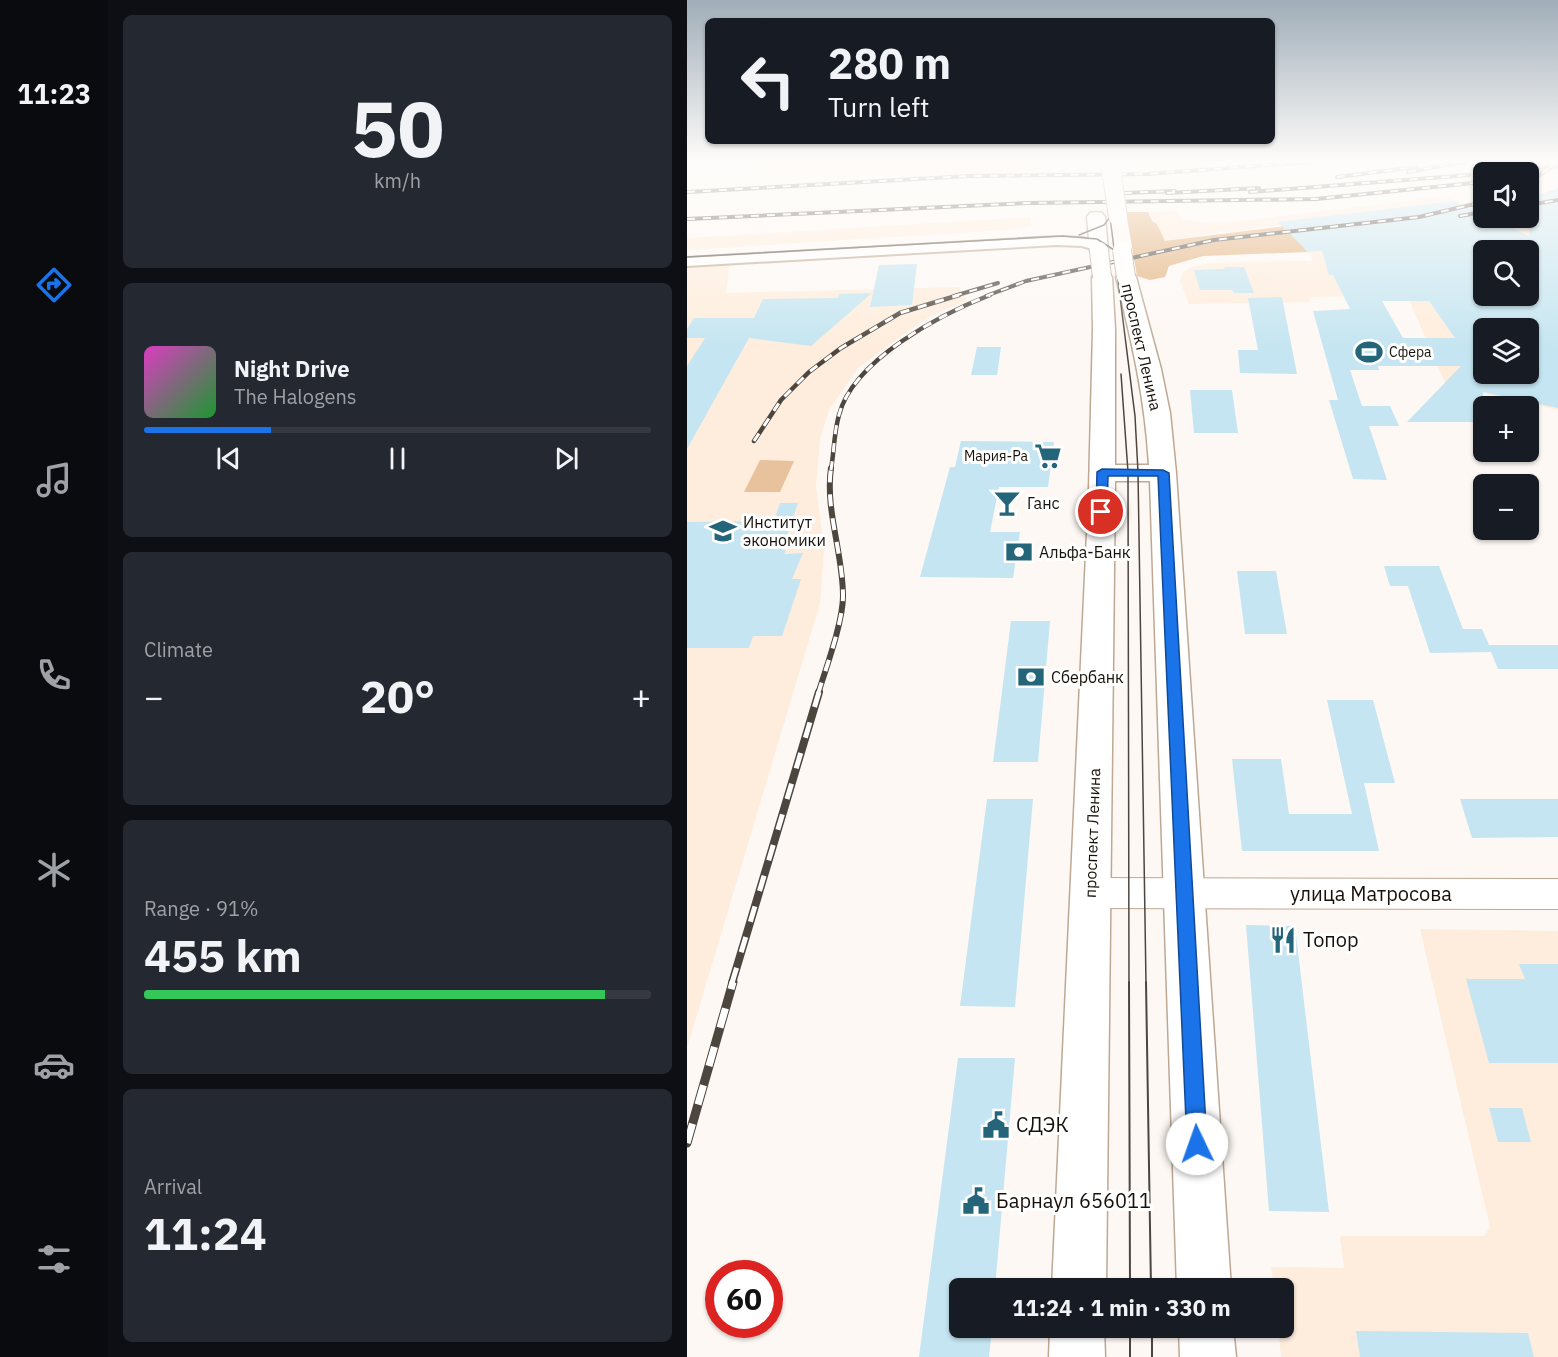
<!DOCTYPE html>
<meta charset="utf-8">
<style>
:root{--surface:#171b24;--page:#242831;--text:#f1f3f6;--muted:#9ea1a6;--line:#363941;--accent:#1a73e8}
body{margin:0;font-family:"IBM Plex Sans",sans-serif;background:var(--page);color:var(--text);height:100vh;display:flex;flex-direction:column;font-size:22px;white-space:nowrap}
*{box-sizing:border-box;margin:0}
p{font-size:20px;color:var(--muted)}
.icon{flex:none;width:33px;height:33px;fill:none;stroke:currentColor;stroke-width:2;stroke-linecap:round;stroke-linejoin:round}
.map{position:relative;flex:1;overflow:hidden}
.sheet{display:flex;flex-direction:column;gap:15px;padding:15px;background:#0d0f14;width:579px}
.sheet>*{flex:none}
.top-card{position:absolute;left:18px;top:18px;width:570px;height:126px;border-radius:9px;box-shadow:0 2px 4px #0004;background:#171b24;color:var(--text);overflow:hidden}
.controls{position:absolute;left:786px;top:162px;display:grid;gap:12px}
.controls a{display:grid;place-items:center;width:66px;height:66px;border-radius:9px;background:var(--surface);box-shadow:0 2px 4px #0004;font-size:30px}
.speed{position:absolute;left:18px;top:1260px;display:flex;gap:12px;font-size:30px;font-weight:700;text-align:center}
.speed>*{display:grid;place-content:center;width:78px;height:78px;border-radius:50%;background:var(--surface);box-shadow:0 2px 4px #0004;line-height:1}
.speed .limit{border:9px solid #d22;background:#fff;color:#111}
.pin{position:absolute;display:grid;place-items:center;width:51px;height:51px;color:#fff;margin:-26px;border:3px solid #fff;border-radius:50%;box-shadow:0 2px 6px #0007}
.me{position:absolute;width:66px;margin:-33px;rotate:357deg;stroke-linejoin:round;filter:drop-shadow(0 0 4px #0008)}
.turn{display:flex;align-items:center;gap:21px;height:126px;padding:0 24px;font-size:27px}
.turn .icon{width:78px;height:78px;stroke-width:2.5}
.turn b{display:block;font-size:42px;line-height:51px}
.big{font-size:45px;font-weight:800;line-height:1.1}
.sheet .card{flex:1;display:flex;flex-direction:column;justify-content:center;gap:9px;min-width:0;padding:0 21px;border-radius:9px;background:var(--page)}
.sheet .dial{align-items:center;gap:0}
.dial b{font-size:78px;line-height:1}
.song{display:flex;align-items:center;gap:18px}
.cover{width:72px;height:72px;border-radius:9px;background:linear-gradient(135deg,hsl(310 70% 55%),hsl(130 70% 35%))}
.played{height:6px;border-radius:3px;background:linear-gradient(90deg,var(--accent) 25%,var(--line) 25%)}
.keys{display:flex;justify-content:space-around;direction:ltr}
.heat{display:flex;justify-content:space-between;align-items:center;font-size:33px;direction:ltr}
.charge{height:9px;border-radius:4px;background:linear-gradient(90deg,#34c759 91%,var(--line) 0)}
.trip{position:absolute;left:262px;top:1278px;width:345px;height:60px;border-radius:9px;background:var(--surface);box-shadow:0 2px 4px #0004;font-weight:800;line-height:60px;text-align:center}
main{display:flex;flex:1;min-height:0}
.dock{display:flex;flex-direction:column;width:108px;justify-content:space-around;align-items:center;background:#090b0e;color:var(--muted)}
.dock .icon{width:42px;height:42px}
.dock .selected{color:var(--accent)}
.dock b{font-size:27px;color:var(--text)}
.map>svg:first-child{display:block}
.built{fill:#feeddc;fill-rule:evenodd}
.green{fill:#e8c29d}
.forest{fill:#e2b07c}
.building{fill:#c4e5f1;fill-rule:evenodd}
.lines{fill:none;stroke-linecap:round;stroke-linejoin:round}
.street-casing{stroke:#bea893;stroke-width:4}
.secondary-casing{stroke:#bea893;stroke-width:2}
.primary-casing{stroke:#bea893;stroke-width:3}
.street{fill:#fff;fill-rule:evenodd}
.secondary{fill:#fff;fill-rule:evenodd}
.primary{fill:#fff;fill-rule:evenodd}
.tram-far1{stroke:#4d463f;stroke-width:1.5}
.tram{stroke:#4d463f;stroke-width:2}
.rail-far4-casing{stroke:#4d463f;stroke-width:4}
.rail-far3-casing{stroke:#4d463f;stroke-width:4.5}
.rail-far2-casing{stroke:#4d463f;stroke-width:6}
.rail-far1-casing{stroke:#4d463f;stroke-width:8}
.rail-casing{stroke:#4d463f;stroke-width:9}
.rail-far4{stroke:#fff;stroke-width:2;stroke-dasharray:8;stroke-linecap:butt}
.rail-far3{stroke:#fff;stroke-width:3;stroke-dasharray:9;stroke-linecap:butt}
.rail-far2{stroke:#fff;stroke-width:4;stroke-dasharray:12;stroke-linecap:butt}
.rail-far1{stroke:#fff;stroke-width:5;stroke-dasharray:16;stroke-linecap:butt}
.rail{stroke:#fff;stroke-width:7;stroke-dasharray:20;stroke-linecap:butt}
.primary-bridge-casing{stroke:#bea893;stroke-width:20;stroke-linecap:butt}
.primary-bridge{stroke:#fff;stroke-width:18}
.route{fill:#1a73e8;stroke:#114b97;stroke-width:1.5}
.labels{text-anchor:middle;stroke-width:6;stroke-linejoin:round;paint-order:stroke}
.far-poi-label{font-size:14px;fill:#181109;stroke:#fff;text-anchor:start}
.street-label{font-size:16px;fill:#181109;stroke:#fff}
.poi-label{font-size:16px;fill:#181109;stroke:#fff;text-anchor:start}
.near-street-label{font-size:20px;fill:#181109;stroke:#fff}
.near-poi-label{font-size:20px;fill:#181109;stroke:#fff;text-anchor:start}
</style>
<main>
<nav class="dock">
<b>11:23</b>
<svg class="icon selected" aria-label="directions" viewBox="0 0 24 24"><path d="M12 3l9 9-9 9-9-9zM9 14v-3h6M13 9l2 2-2 2"/></svg>
<svg class="icon" aria-label="music" viewBox="0 0 24 24"><path d="M9 18V5l10-2v13"/><circle cx="6" cy="18" r="3"/><circle cx="16" cy="16" r="3"/></svg>
<svg class="icon" aria-label="phone" viewBox="0 0 24 24"><path d="M5 4h4l2 5-3 2q2 4 5 5l2-3 5 2v4C11 20 4 13 5 4z"/></svg>
<svg class="icon" aria-label="climate" viewBox="0 0 24 24"><path d="M12 3v18M4 7l16 10M4 17L20 7"/></svg>
<svg class="icon" aria-label="car" viewBox="0 0 24 24"><path d="M5 17H2v-5l4-1 3-4h7l3 4 3 1v5h-3M9 17h6M6 11h13"/><circle cx="7" cy="17" r="2"/><circle cx="17" cy="17" r="2"/></svg>
<svg class="icon" aria-label="filters" viewBox="0 0 24 24"><path d="M4 7h16M4 17h16"/><circle cx="9" cy="7" r="2"/><circle cx="15" cy="17" r="2"/></svg>
</nav>
<section class="sheet">
<div class="card dial"><b>50</b><p>km/h</p></div>
<div class="card">
<div class="song"><i class="cover"></i><div><b>Night Drive</b><p>The Halogens</p></div></div>
<div class="played"></div>
<div class="keys"><svg class="icon" aria-label="previous" viewBox="0 0 24 24"><path d="M18 5L8 12l10 7zM5 5v14"/></svg><svg class="icon" aria-label="pause" viewBox="0 0 24 24"><path d="M8 5v14M16 5v14"/></svg><svg class="icon" aria-label="next" viewBox="0 0 24 24"><path d="M6 5l10 7-10 7zM19 5v14"/></svg></div>
</div>
<div class="card"><p>Climate</p>
<div class="heat"><a>−</a><b class="big">20°</b><a>+</a></div>
</div>
<div class="card"><p>Range · 91%</p><b class="big">455 km</b><div class="charge"></div></div>
<div class="card"><p>Arrival</p><b class="big">11:24</b></div>
</section>
<div class="map">
<svg width="871" height="1357" viewBox="0 0 871 1357">
<rect width="100%" height="100%" fill="#fdf8f4"/>
<g class="built">
<polygon points="90,161 361,161 355,167 284,174 81,175"/>
<polygon points="451,161 511,161 517,168 455,171"/>
<polygon points="759,196 770,202 751,207 520,234 488,241 477,241 470,224 465,221 461,212 488,211 497,220 529,224"/>
<path d="M 871,203 L 871,410 L 759,385 L 720,295 L 622,297 L 624,302 L 502,304 L 493,281 L 496,272 L 504,267 L 523,263 L 627,261 L 617,248 L 804,218 L 842,218 L 842,208 ZM 796,250 L 842,250 L 842,296 L 796,296 ZM 796,328 L 842,328 L 842,374 L 796,374 Z"/>
<polygon points="343,217 345,226 319,230 0,250 0,238"/>
<polygon points="43,262 39,293 272,287 280,300 246,315 218,333 171,368 142,410 133,439 129,486 137,550 133,603 0,1048 0,264"/>
<polygon points="733,929 871,931 871,1357 594,1357 591,1328 597,1328 597,1288 587,1288 584,1267 657,1268 653,1236 797,1236 803,1227"/>
</g>
<polygon class="green" points="73,460 107,461 93,492 57,492"/>
<polygon class="forest" points="751,207 617,248 621,252 516,256 482,266 478,277 463,280 450,276 439,212 461,212 465,221 470,224 478,241"/>
<g class="building">
<path d="M 871,188 L 871,408 L 796,392 L 796,422 L 720,422 L 774,366 L 691,366 L 692,370 L 663,370 L 675,406 L 703,406 L 712,426 L 682,426 L 700,480 L 666,479 L 642,400 L 651,400 L 626,311 L 663,309 L 646,275 L 642,275 L 635,251 L 621,252 L 591,222 L 768,201 L 798,218 L 804,218 L 842,236 L 842,198 ZM 796,250 L 842,250 L 842,296 L 796,296 ZM 695,301 L 742,301 L 768,338 L 716,338 ZM 796,328 L 842,328 L 842,374 L 796,374 Z"/>
<polygon points="230,264 225,305 183,307 192,265"/>
<polygon points="537,267 557,267 567,293 547,293 545,290 513,290 507,270 538,269"/>
<polygon points="185,293 124,346 62,338 0,449 0,366 18,338 0,338 0,329 7,318 67,318 76,299 151,298 152,294"/>
<polygon points="595,297 610,374 553,373 551,350 571,350 561,298"/>
<polygon points="290,347 314,347 310,375 284,375"/>
<polygon points="503,390 545,390 551,433 507,433"/>
<polygon points="274,441 367,442 361,487 312,487 303,532 333,532 326,578 233,577 263,467 268,467"/>
<polygon points="93,503 111,503 95,550 99,550 97,554 116,553 105,579 114,579 95,636 66,636 62,648 0,648 0,522 87,521"/>
<polygon points="697,566 752,566 776,629 795,629 802,645 871,645 871,669 811,669 804,652 743,653 721,586 703,586"/>
<polygon points="550,571 589,571 600,634 558,634"/>
<polygon points="324,621 363,621 351,762 306,762"/>
<polygon points="640,700 686,700 708,783 677,783 692,851 555,851 545,759 594,759 602,814 665,814"/>
<polygon points="300,799 346,799 328,1007 273,1006"/>
<polygon points="773,799 871,799 871,837 785,838"/>
<polygon points="559,925 608,926 642,1212 582,1211"/>
<polygon points="832,964 871,964 871,1063 802,1063 779,979 838,979"/>
<polygon points="271,1058 328,1058 308,1288 273,1288 273,1328 305,1328 302,1357 232,1357"/>
<polygon points="802,1108 835,1108 844,1142 811,1142"/>
<polygon points="669,1331 841,1333 847,1357 673,1357"/>
</g>
<g class="lines">
<defs>
<polygon id="street" points="369,237 396,238 416,244 418,247 412,251 395,246 369,245 0,266 0,258"/>
<polygon id="secondary" points="403,878 871,879 871,909 403,908 389,903 384,893 389,883"/>
<g id="primary">
<polygon points="409,212 415,213 418,217 421,251 419,255 405,255 403,251 400,217 403,213"/>
<path d="M 415,271 L 422,273 L 425,277 L 428,329 L 428,465 L 462,465 C 458,397 445,343 429,277 L 432,273 L 446,273 L 449,277 L 474,369 L 483,413 L 489,473 L 544,1288 L 490,1288 L 463,481 L 428,481 L 419,1288 L 365,1288 L 402,489 L 406,329 L 405,277 L 408,273 Z"/>
<polygon points="363,1328 417,1328 418,1357 362,1357"/>
<polygon points="492,1328 546,1328 549,1357 493,1357"/>
</g>
</defs>
<use href="#street" class="street-casing"/>
<use href="#secondary" class="secondary-casing"/>
<use href="#primary" class="primary-casing"/>
<use href="#street" class="street"/>
<use href="#secondary" class="secondary"/>
<use href="#primary" class="primary"/>
<g class="tram-far1">
<polyline points="416,161 448,416 451,472 459,983"/>
<polyline points="392,235 417,225 423,217"/>
<polyline points="0,257 376,236 410,239 427,250"/>
<polyline points="434,374 441,472 442,983"/>
</g>
<g class="tram">
<polyline points="442,982 443,1288"/>
<polyline points="459,982 464,1288"/>
<polyline points="443,1328 443,1357"/>
<polyline points="465,1328 465,1357"/>
</g>
<defs>
<g id="rail-far4">
<polyline points="721,172 781,161"/>
<polyline points="814,172 871,166"/>
<polyline points="650,177 730,167"/>
<polyline points="842,182 863,168"/>
<polyline points="0,192 282,176 460,174 637,161"/>
<polyline points="563,192 782,175"/>
<polyline points="437,193 488,191"/>
<polyline points="480,193 572,188"/>
<polyline points="842,205 871,200"/>
<polyline points="773,216 796,212"/>
<polyline points="0,219 342,203 629,199 796,182"/>
<polyline points="267,296 311,283"/>
<polyline points="299,296 339,281 527,240 732,217 796,202"/>
</g>
<g id="rail-far3">
<polyline points="67,441 94,400 122,372 154,348 213,313 272,295"/>
<path d="M 144,470 C 147,452 147,432 152,415 C 166,360 254,314 303,295"/>
</g>
<path id="rail-far2" d="M 131,694 C 139,668 156,622 156,596 C 156,553 138,510 144,468"/>
<polyline id="rail-far1" points="45,983 132,692"/>
<polyline id="rail" points="0,1143 46,982"/>
</defs>
<use href="#rail-far4" class="rail-far4-casing"/>
<use href="#rail-far3" class="rail-far3-casing"/>
<use href="#rail-far2" class="rail-far2-casing"/>
<use href="#rail-far1" class="rail-far1-casing"/>
<use href="#rail" class="rail-casing"/>
<use href="#rail-far4" class="rail-far4"/>
<use href="#rail-far3" class="rail-far3"/>
<use href="#rail-far2" class="rail-far2"/>
<use href="#rail-far1" class="rail-far1"/>
<use href="#rail" class="rail"/>
<defs>
<g id="primary-bridge">
<polyline points="423,161 431,217"/>
<polyline points="435,250 439,277"/>
<polyline points="412,251 415,277"/>
</g>
</defs>
<use href="#primary-bridge" class="primary-bridge-casing"/>
<use href="#primary-bridge" class="primary-bridge"/>
</g>
<linearGradient id="sky" x2="0" y2="1"><stop stop-color="#a0adb8"/><stop offset="0.46" stop-color="#fefcfa"/><stop offset="1" stop-color="#fefcfa" stop-opacity="0"/></linearGradient>
<rect width="871" height="351" fill="url(#sky)"/>
<polygon class="route" points="415,469 476,470 482,473 520,1144 517,1151 510,1154 503,1151 500,1144 471,476 421,476 420,512 414,515 409,512 410,472"/>
<defs>
<symbol id="stadium-bare" viewBox="-9 -9 18 18"><path d="M0-5a6.5 5 0 1 0 0 10a6.5 5 0 1 0 0-10ZM-3.5-1.8h7v3.6h-7Z" fill="#25657a" stroke="#fff" stroke-width="2.5" paint-order="stroke"/></symbol>
<symbol id="supermarket-bare" viewBox="-9 -9 18 18"><path d="M-6-5.5h2.5l.6 2H6L4.5 2H-2.5L-4.4-4H-6ZM-1.5 3.2a1.3 1.3 0 1 0 .1 0ZM3 3.2a1.3 1.3 0 1 0 .1 0Z" fill="#25657a" stroke="#fff" stroke-width="2.5" paint-order="stroke"/></symbol>
<symbol id="bar-bare" viewBox="-9 -9 18 18"><path d="M-6-5H6L.8 .8V4.5H3.5V6h-7V4.5H-.8V.8Z" fill="#25657a" stroke="#fff" stroke-width="2.5" paint-order="stroke"/></symbol>
<symbol id="university-bare" viewBox="-9 -9 18 18"><path d="M0-5L7-2L0 1L-7-2ZM-4 1L0 2.5L4 1V4Q0 6-4 4Z" fill="#25657a" stroke="#fff" stroke-width="2.5" paint-order="stroke"/></symbol>
<symbol id="bank-bare" viewBox="-9 -9 18 18"><path d="M-6-4H6V4H-6ZM0-2.3a2.3 2.3 0 1 0 0 4.6a2.3 2.3 0 1 0 0-4.6Z" fill="#25657a" stroke="#fff" stroke-width="2.5" paint-order="stroke"/></symbol>
<symbol id="restaurant-bare" viewBox="-9 -9 18 18"><path d="M-5-6h1v4h1v-4h1v4h1v-4h1v5L-1.5 .5V6h-2V.5L-5-1ZM5-6V6H3V1.5H1.5Q1.5-4 5-6Z" fill="#25657a" stroke="#fff" stroke-width="2.5" paint-order="stroke"/></symbol>
<symbol id="civic-bare" viewBox="-9 -9 18 18"><path d="M-.6-6.5H3V-4.5H.6V-3L4-1V1h2V6H-6V1h2V-1L-.6-3ZM-1.2 2.5V6h2.4V2.5Z" fill="#25657a" stroke="#fff" stroke-width="2.5" paint-order="stroke"/></symbol>
</defs>
<g fill-rule="evenodd">
<use href="#stadium-bare" x="663" y="333" width="38" height="38"/>
<use href="#supermarket-bare" x="342" y="437" width="38" height="38"/>
<use href="#bar-bare" x="301" y="484" width="38" height="38"/>
<use href="#university-bare" x="17" y="512" width="38" height="38"/>
<use href="#bank-bare" x="313" y="533" width="38" height="38"/>
<use href="#bank-bare" x="325" y="658" width="38" height="38"/>
<use href="#restaurant-bare" x="577" y="921" width="38" height="38"/>
<use href="#civic-bare" x="290" y="1106" width="38" height="38"/>
<use href="#civic-bare" x="270" y="1182" width="38" height="38"/>
</g>
<g class="labels">
<g class="far-poi-label">
<text x="702" y="357">Сфера</text>
<text x="341" y="461" text-anchor="end">Мария-Ра</text>
</g>
<g class="street-label">
<text transform="translate(455 347) rotate(77)" y="6">проспект Ленина</text>
<text transform="translate(405 833) rotate(-88)" y="6">проспект Ленина</text>
</g>
<g class="poi-label">
<text x="340" y="509">Ганс</text>
<text x="56" y="528">Институт<tspan x="56" dy="18">экономики</tspan></text>
<text x="352" y="558">Альфа-Банк</text>
<text x="364" y="683">Сбербанк</text>
</g>
<g class="near-street-label">
<text x="684" y="901">улица Матросова</text>
</g>
<g class="near-poi-label">
<text x="616" y="947">Топор</text>
<text x="329" y="1132">СДЭК</text>
<text x="309" y="1208">Барнаул 656011</text>
</g>
</g>
</svg>
<div class="controls">
<a><svg class="icon" aria-label="sound" viewBox="0 0 24 24"><path d="M4 9h4l5-4v14l-5-4H4zM17 9q2 3 0 6"/></svg></a>
<a><svg class="icon" aria-label="search" viewBox="0 0 24 24"><circle cx="10" cy="10" r="6"/><path d="M15 15l6 6"/></svg></a>
<a><svg class="icon" aria-label="layers" viewBox="0 0 24 24"><path d="M12 4l9 5-9 5-9-5zM3 14l9 5 9-5"/></svg></a>
<a>+</a>
<a>−</a>
</div>
<div class="speed"><div class="limit">60</div></div>
<div class="pin" style="left:414px;top:512px;background:#d93025"><svg class="icon" aria-label="arrive" viewBox="0 0 24 24"><path d="M6 21V4h12l-3 4 3 4H6"/></svg></div>
<svg class="me" style="left:510px;top:1144px" viewBox="-20 -20 40 40"><circle r="19" fill="#fff"/><path d="M0-13L10 11 0 6-10 11z" fill="#1a73e8"/></svg>
<div class="trip">11:24 · 1 min · 330 m</div>
<div class="top-card">
<div class="turn"><svg class="icon" aria-label="left" viewBox="0 0 24 24"><path d="M17 20v-9H6M10 6l-5 5 5 5"/></svg><div><b>280 m</b>Turn left</div></div>
</div>
</div>
</main>
